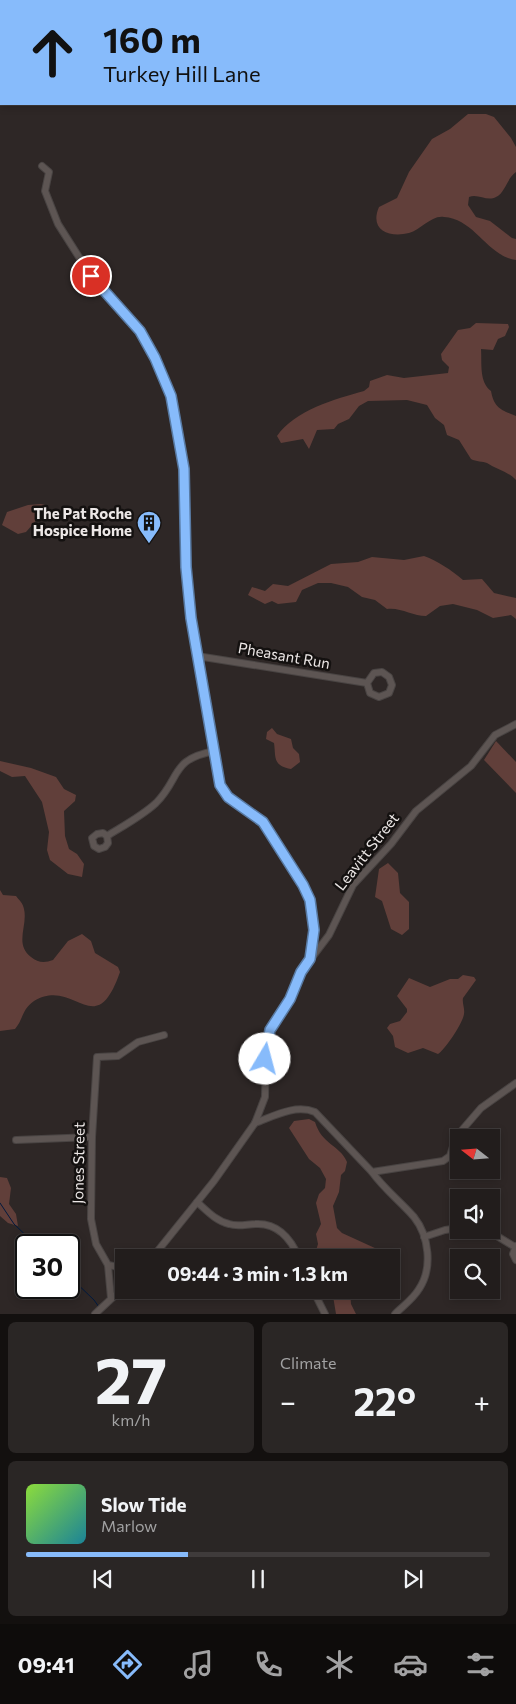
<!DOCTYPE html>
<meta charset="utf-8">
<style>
:root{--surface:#221d1c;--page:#2a2625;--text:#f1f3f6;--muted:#a2a2a3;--line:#3f3b3b;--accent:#87bbfb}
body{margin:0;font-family:Commissioner,sans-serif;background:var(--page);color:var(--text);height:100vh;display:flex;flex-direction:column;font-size:19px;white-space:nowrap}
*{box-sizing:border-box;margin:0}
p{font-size:16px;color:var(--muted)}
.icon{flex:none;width:28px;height:28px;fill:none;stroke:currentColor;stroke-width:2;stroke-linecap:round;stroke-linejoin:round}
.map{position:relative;height:1314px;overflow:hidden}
.details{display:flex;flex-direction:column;gap:8px;padding:8px;background:#13100f;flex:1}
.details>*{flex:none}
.guide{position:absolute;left:0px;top:0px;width:516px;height:105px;box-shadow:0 2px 8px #0003,0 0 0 1px var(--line);background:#87bbfb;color:#111;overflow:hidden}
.needle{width:32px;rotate:287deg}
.fabs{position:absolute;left:450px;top:1129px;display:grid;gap:10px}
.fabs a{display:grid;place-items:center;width:50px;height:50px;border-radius:0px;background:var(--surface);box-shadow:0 2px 8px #0003,0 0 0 1px var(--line);font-size:25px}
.speed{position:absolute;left:15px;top:1234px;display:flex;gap:10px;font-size:25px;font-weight:700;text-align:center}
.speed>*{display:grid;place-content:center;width:65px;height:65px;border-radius:50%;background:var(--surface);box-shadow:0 2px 8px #0003,0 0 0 1px var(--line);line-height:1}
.speed .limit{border:2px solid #111;border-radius:8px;background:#fff;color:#111}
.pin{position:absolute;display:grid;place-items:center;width:42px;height:42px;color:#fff;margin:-21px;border:2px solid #fff;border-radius:50%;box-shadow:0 1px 5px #0007}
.me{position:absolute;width:55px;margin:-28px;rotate:8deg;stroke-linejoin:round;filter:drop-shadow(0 0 4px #0008)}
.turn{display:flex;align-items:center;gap:18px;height:105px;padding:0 20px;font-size:22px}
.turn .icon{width:65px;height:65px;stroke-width:2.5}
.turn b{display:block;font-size:35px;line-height:42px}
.big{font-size:38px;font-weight:700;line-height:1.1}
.details .widget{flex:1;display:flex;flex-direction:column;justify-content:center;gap:8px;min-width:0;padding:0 18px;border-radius:8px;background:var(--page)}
.details .dial{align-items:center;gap:0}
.dial b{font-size:65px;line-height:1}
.song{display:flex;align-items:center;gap:15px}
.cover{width:60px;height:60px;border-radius:8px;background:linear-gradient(135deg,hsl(90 70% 55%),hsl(190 70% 35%))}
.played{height:5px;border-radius:2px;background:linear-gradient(90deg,var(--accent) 35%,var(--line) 35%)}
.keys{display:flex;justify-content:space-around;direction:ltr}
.heat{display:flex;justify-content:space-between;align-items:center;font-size:28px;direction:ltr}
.details .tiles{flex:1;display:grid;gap:8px;grid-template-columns:1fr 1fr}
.widget:last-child{grid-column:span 2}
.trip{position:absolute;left:115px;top:1249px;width:285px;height:50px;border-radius:0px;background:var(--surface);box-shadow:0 2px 8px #0003,0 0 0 1px var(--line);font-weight:700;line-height:50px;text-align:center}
.tab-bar{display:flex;height:80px;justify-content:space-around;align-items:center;background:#0e0c0b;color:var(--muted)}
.tab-bar .icon{width:35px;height:35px}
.tab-bar .current{color:var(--accent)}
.tab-bar b{font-size:22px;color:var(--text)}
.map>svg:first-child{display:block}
.green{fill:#613f3a}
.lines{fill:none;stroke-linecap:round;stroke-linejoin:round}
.stream{stroke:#00193e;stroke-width:1}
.minor-casing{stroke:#494443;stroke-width:8}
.minor{stroke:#5d5553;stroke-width:6}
.route-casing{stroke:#587aa3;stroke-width:12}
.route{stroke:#87bbfb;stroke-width:9}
.labels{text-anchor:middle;stroke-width:5;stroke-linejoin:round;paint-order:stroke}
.poi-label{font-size:15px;font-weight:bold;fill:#ece7e6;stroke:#141110;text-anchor:end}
.street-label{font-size:15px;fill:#ece7e6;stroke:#141110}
</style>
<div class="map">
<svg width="516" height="1314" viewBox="0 0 516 1314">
<rect width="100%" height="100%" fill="#2e2726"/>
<g class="green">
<path d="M 468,114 L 486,114 L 494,117 L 511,138 L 516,147 L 516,172 C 507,178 505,193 496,197 C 487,202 478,193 469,197 L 468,205 L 476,217 L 490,221 L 512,238 L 516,239 L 516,260 C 487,256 475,219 444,217 C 431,215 421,230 409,233 C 389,238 369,230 379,207 L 397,198 L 409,172 L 432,139 L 450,129 Z"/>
<path d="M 476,323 L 508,324 L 509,327 L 505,336 L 498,339 L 493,350 L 481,349 C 482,364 479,382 491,391 C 494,408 501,410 516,416 L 516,480 C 509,472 496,469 487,463 C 483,461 476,462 471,459 L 459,440 L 447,435 L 444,425 L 435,418 L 427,405 L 407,400 L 368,401 L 359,406 L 349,419 L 338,424 L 334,429 L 317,430 L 309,449 L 303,439 L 281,443 L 277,436 C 295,410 335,399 364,391 L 369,387 L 370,381 L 387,375 L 404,378 L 448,373 L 449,367 L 442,360 L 441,354 L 458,330 L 470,328 Z"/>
<polygon points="41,504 45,505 46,509 26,532 18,534 2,525 7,512 28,505"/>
<path d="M 424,556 C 438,561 451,570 463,580 L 482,579 L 494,593 L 516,598 L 516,619 L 511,615 L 493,618 L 477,610 L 453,604 L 440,606 L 426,616 C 413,616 400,607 387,609 L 375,600 L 362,597 L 348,587 L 331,583 L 318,583 L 302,590 L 296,602 L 278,604 L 272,601 L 265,604 L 248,595 L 252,587 L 265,591 L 273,584 L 288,586 L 331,564 L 358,562 L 372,557 L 404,560 Z"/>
<path d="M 272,728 L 277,734 L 291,739 L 293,748 L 299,754 L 300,762 L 291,769 C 272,766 276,756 274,743 L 266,739 L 267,732 Z"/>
<polygon points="496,741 516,762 516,793 484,760"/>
<polygon points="0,761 31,768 56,777 64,789 76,795 75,801 64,811 65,836 69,849 77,854 84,864 82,877 68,874 50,860 47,850 49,832 42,802 25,776 12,777 0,771"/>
<polygon points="388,863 398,873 400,893 409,902 409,929 402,935 391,929 382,901 375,897 379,869"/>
<path d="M 0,890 L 3,895 L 16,896 C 19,900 23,903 24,909 C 28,926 14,944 31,957 C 38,963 45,963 53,960 L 68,941 L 82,934 L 91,941 L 95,953 L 118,967 L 120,972 C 95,1044 75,976 34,1001 C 22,1009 23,1020 15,1029 L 0,1031 Z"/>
<path d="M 463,975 L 474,977 L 476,980 L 463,998 C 462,1004 465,1008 464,1014 C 463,1023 444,1051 438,1054 L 423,1048 L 408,1053 L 395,1047 L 393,1036 L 387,1028 L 390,1024 L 400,1021 L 407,1012 L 407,1009 L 397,996 L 409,978 L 430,987 L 450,979 L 458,979 Z"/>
<path d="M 309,1119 L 315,1122 C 322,1145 339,1144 347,1162 L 345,1171 L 341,1175 L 339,1192 L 333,1206 L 337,1228 L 342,1233 L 377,1249 L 378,1254 L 374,1257 L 314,1257 L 318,1244 L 316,1234 L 321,1224 L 316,1203 L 319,1194 L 325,1188 L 326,1179 L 320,1168 L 309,1159 L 289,1128 L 294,1121 Z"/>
<polygon points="0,1177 7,1178 11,1188 9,1204 16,1214 18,1226 8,1223 0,1216"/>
<polygon points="51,1233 63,1241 65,1245 35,1245 31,1240 37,1234"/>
<polygon points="332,1290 350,1290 351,1304 356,1314 336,1314"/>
</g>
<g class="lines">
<g class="stream">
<polyline points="0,1203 14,1224 36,1245"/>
<polyline points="69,1276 94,1300 99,1307"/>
</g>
<defs>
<g id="minor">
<polyline points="42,166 49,172 45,191 58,224 91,276 140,331 155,358 171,396 184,469 186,567 191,618 220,785 228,797 263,822 307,891 313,924 310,959"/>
<polyline points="197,656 367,683 374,673 382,672 389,677 392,685 389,693 379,697 370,693 367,683"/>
<path d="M 107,836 L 108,843 L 105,847 L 99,849 L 94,846 L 92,838 L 97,834 L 103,833 L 107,836 C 123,826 142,816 156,803 C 181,778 170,759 215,751"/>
<path d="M 255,1123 C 274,1116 295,1104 315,1112 L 372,1172 L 443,1161 L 450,1156 L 456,1137 L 481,1108 L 516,1083"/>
<polyline points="16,1140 92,1137"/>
<path d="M 372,1172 C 384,1189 400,1201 414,1217 C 429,1236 433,1268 419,1289 C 413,1299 403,1306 395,1314"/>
<path d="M 197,1202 C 207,1211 216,1221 229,1224 C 238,1227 247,1224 256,1224 C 278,1223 291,1239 299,1258"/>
<polyline points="479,1230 497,1236 515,1247"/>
<polyline points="424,1237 445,1230 459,1228"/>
<polyline points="516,1246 513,1254 516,1260"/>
<polyline points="152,1258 214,1181 255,1123 265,1097 266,1051 270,1030 292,997 301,972 329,935 353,885 391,844 416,811 471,766 495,735 516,724"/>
<polyline points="108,1265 111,1298"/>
<polyline points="124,1268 108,1265 96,1244 91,1219 92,1137 97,1057 118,1056 138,1042 164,1035"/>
<polyline points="313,1290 325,1314"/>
<polyline points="95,1314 124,1287"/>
</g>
</defs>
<use href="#minor" class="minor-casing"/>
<use href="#minor" class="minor"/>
</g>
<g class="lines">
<defs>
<polyline id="route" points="91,276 140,331 155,358 171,396 184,469 186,567 191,618 220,785 228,797 263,822 303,885 310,900 314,930 310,959 301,972 290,999 270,1030 265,1059"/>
</defs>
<use href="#route" class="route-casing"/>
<use href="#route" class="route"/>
</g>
<defs>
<symbol id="building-pin" viewBox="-11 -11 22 30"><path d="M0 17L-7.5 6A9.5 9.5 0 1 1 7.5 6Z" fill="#87bbfb" stroke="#141110"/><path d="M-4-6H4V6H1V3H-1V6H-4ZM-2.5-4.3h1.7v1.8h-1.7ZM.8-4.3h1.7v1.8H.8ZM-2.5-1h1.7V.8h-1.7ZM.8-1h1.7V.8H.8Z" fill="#111"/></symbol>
</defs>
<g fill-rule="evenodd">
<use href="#building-pin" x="135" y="509" width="28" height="38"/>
</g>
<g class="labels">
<g class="poi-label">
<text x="132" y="519">The Pat Roche<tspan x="132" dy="17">Hospice Home</tspan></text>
</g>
<g class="street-label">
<text transform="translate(284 656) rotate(10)" y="5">Pheasant Run</text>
<text transform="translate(367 852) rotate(-52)" y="5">Leavitt Street</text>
<text transform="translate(79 1163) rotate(-89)" y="5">Jones Street</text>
</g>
</g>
</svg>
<div class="fabs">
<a><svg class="needle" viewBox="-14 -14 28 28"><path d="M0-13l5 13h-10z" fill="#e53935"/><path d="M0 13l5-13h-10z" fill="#a2a2a3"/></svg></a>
<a><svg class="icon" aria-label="sound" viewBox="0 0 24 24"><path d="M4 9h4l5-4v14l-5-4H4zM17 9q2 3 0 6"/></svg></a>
<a><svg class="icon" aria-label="search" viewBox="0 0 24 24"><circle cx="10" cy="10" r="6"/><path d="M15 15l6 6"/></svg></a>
</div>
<div class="speed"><div class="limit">30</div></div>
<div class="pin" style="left:91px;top:276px;background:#d93025"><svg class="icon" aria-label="arrive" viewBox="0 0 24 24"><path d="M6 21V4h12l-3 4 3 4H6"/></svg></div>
<svg class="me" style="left:265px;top:1059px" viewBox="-20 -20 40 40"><circle r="19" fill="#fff"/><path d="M0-13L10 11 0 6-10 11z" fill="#87bbfb"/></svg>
<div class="trip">09:44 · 3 min · 1.3 km</div>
<div class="guide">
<div class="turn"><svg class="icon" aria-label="ahead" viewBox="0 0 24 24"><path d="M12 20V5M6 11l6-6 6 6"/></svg><div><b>160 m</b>Turkey Hill Lane</div></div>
</div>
</div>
<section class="details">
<div class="tiles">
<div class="widget dial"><b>27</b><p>km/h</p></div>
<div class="widget"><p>Climate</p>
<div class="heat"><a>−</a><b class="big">22°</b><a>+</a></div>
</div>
<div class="widget">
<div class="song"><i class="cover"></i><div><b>Slow Tide</b><p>Marlow</p></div></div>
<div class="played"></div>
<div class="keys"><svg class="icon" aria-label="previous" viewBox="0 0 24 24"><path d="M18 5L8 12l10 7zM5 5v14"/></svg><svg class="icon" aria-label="pause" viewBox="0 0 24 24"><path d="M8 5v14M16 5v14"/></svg><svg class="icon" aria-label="next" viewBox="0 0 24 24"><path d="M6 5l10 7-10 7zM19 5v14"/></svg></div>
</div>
</div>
</section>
<nav class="tab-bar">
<b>09:41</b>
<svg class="icon current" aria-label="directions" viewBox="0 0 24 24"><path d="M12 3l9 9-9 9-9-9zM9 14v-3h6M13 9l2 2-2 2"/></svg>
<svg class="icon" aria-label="music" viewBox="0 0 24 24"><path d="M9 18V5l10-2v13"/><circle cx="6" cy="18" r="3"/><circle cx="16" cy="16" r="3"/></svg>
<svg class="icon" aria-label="phone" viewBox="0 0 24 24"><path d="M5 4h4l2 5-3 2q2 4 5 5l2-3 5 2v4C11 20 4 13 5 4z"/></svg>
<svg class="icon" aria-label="climate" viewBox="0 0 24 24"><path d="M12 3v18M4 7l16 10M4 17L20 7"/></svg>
<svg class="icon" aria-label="car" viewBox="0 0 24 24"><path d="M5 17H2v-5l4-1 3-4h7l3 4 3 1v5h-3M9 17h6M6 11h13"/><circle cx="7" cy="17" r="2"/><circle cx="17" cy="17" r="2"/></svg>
<svg class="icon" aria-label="filters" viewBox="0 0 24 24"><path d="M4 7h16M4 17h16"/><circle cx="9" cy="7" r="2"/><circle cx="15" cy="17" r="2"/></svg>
</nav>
